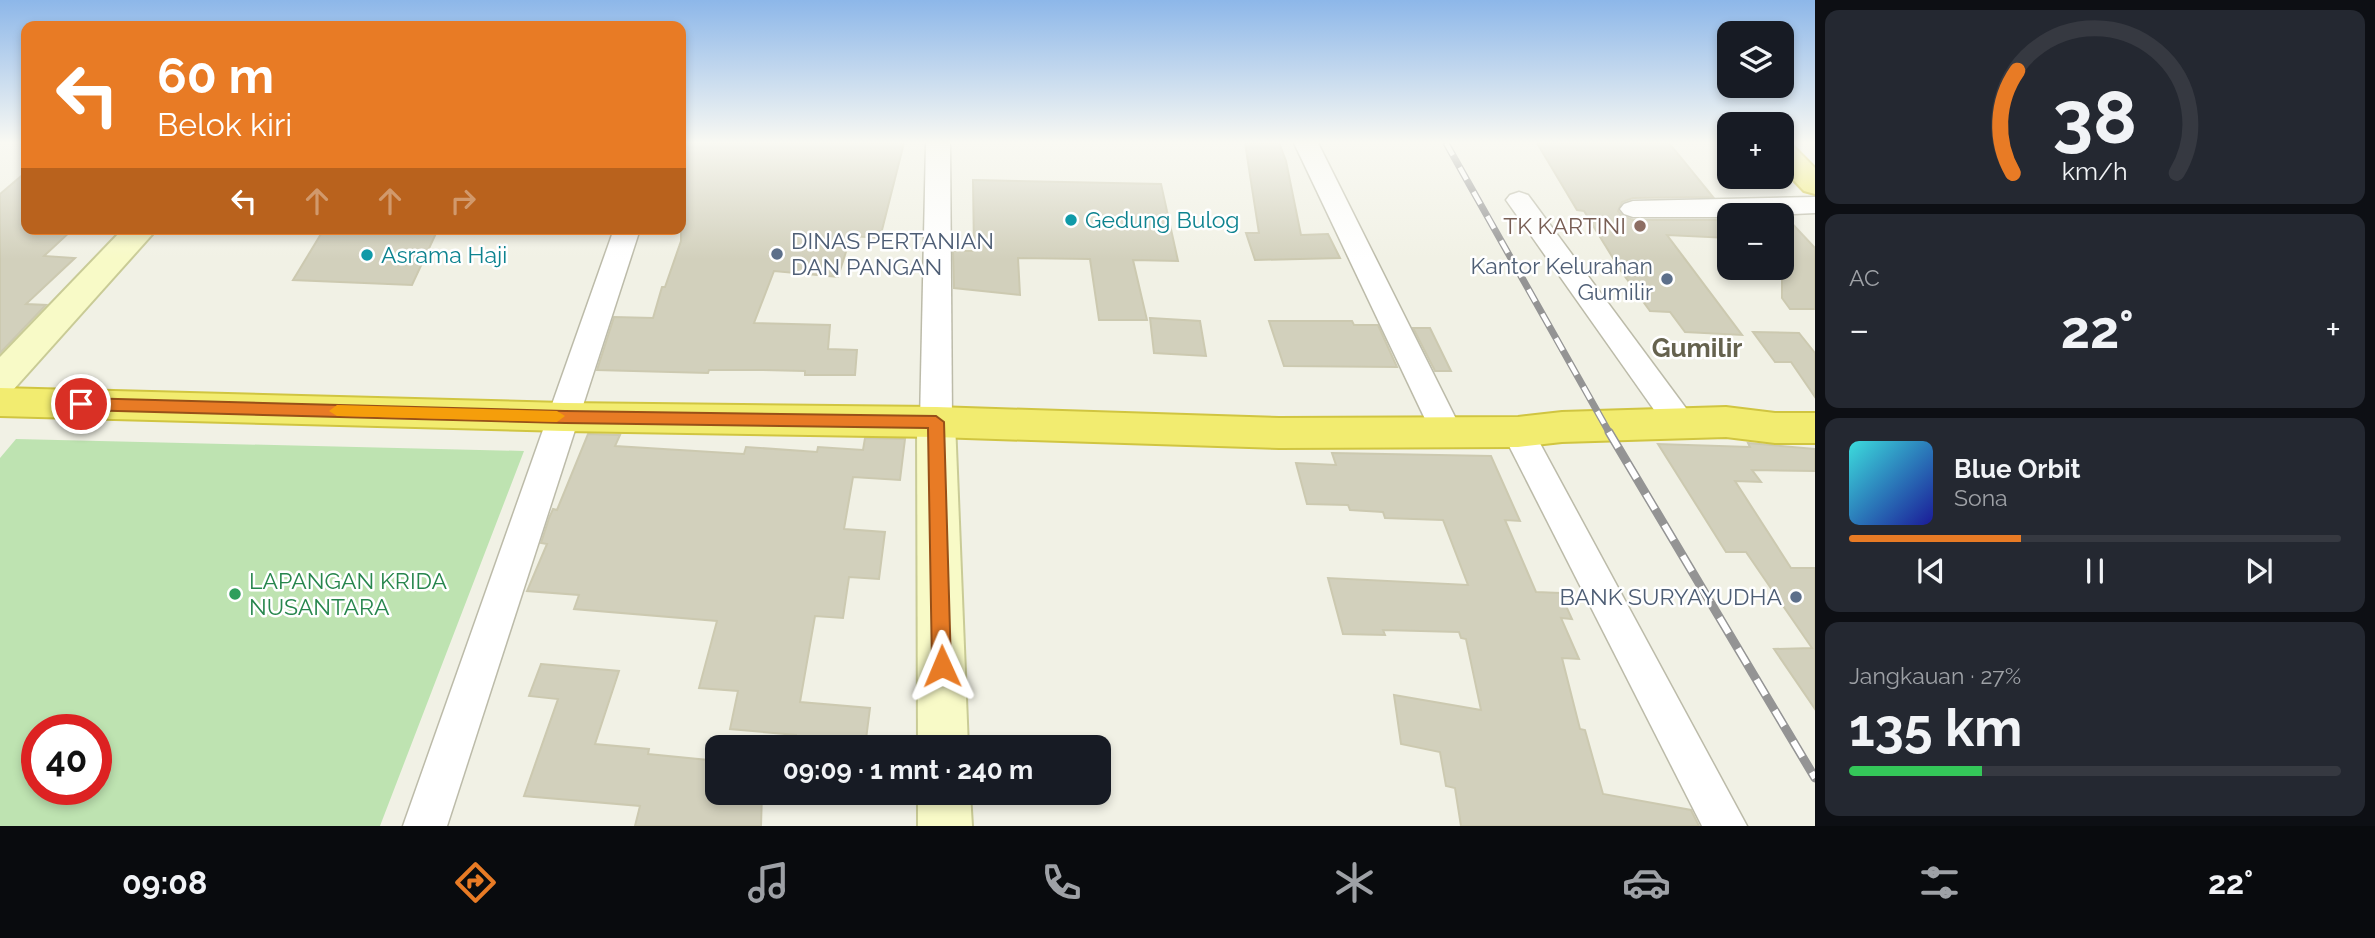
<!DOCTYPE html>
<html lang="id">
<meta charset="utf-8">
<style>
:root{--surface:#171b24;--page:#242831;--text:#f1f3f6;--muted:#9ea1a6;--line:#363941;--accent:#e87b25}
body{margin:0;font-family:Raleway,sans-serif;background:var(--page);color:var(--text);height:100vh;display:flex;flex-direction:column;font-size:26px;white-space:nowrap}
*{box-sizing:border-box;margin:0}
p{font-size:23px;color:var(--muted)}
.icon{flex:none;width:38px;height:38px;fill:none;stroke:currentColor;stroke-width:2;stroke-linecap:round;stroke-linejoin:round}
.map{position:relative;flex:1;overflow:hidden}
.details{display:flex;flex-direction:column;gap:10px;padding:10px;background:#0d0f14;width:560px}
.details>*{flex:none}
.banner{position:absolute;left:21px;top:21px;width:665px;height:214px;border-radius:14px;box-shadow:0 4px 10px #0003;background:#e87b25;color:#fff;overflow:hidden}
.tools{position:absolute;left:1717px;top:21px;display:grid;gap:14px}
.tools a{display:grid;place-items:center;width:77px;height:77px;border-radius:14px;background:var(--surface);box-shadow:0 4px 10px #0003;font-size:35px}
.speed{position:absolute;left:21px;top:714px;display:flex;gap:14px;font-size:35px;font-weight:700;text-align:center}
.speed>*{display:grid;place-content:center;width:91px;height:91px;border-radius:50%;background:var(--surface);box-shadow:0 4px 10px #0003;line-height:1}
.speed .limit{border:10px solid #d22;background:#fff;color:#111}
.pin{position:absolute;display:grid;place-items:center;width:60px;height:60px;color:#fff;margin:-30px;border:4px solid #fff;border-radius:50%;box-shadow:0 2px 7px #0007}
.me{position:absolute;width:77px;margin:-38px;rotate:359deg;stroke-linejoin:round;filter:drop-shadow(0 0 5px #0008)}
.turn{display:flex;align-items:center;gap:24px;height:147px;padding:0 21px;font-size:32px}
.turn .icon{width:91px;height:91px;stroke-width:2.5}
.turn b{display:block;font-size:49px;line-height:60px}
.lanes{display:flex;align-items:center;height:66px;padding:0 21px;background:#0003;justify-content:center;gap:35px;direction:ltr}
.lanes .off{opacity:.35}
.big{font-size:52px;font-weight:700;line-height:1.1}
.details .card{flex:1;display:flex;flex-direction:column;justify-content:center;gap:10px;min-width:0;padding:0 24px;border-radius:14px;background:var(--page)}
.details .dial{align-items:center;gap:0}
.dial svg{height:182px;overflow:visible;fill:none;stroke:var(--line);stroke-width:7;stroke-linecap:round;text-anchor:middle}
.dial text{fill:var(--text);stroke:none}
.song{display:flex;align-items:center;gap:21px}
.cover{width:84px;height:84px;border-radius:10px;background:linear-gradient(135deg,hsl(180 70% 55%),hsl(240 70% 35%))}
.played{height:7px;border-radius:4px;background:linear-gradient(90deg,var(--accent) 35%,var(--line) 35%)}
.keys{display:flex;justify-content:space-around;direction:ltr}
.heat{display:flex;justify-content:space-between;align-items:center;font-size:38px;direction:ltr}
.charge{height:10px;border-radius:5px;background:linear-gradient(90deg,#34c759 27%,var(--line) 0)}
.trip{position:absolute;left:705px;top:735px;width:406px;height:70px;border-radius:14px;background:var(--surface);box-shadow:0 4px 10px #0003;font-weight:700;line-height:70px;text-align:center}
.dock{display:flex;height:112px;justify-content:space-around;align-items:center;background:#090b0e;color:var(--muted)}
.dock .icon{width:49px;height:49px}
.dock .on{color:var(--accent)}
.dock b{font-size:32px;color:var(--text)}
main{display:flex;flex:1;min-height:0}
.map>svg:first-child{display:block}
.green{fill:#bee3b1;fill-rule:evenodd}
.building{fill:#d2d0bc;stroke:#ccc9b0;stroke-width:2}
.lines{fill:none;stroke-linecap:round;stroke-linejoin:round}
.street-casing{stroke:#bcbba9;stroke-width:3}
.secondary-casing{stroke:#c9cb96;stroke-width:4}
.highway-casing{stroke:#d0c541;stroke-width:4}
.street{fill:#fff;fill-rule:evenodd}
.secondary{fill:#f8fac7;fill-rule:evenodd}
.highway{fill:#f2ec70;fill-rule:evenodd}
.rail-far1-casing{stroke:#949494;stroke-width:7}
.rail-casing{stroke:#949494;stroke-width:9}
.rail-far1{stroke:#fff;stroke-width:4.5;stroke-dasharray:14;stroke-linecap:butt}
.rail{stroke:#fff;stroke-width:6;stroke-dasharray:18;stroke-linecap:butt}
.route{fill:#e87b25;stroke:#975018;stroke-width:2}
.slow{fill:#f59e0b}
.culture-dot{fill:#0f9aa8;stroke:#fff;stroke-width:2.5}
.education-dot{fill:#8d6e63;stroke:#fff;stroke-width:2.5}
.service-dot{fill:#5c6f8a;stroke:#fff;stroke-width:2.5}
.leisure-dot{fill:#2e9e5b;stroke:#fff;stroke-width:2.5}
.labels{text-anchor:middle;stroke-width:5;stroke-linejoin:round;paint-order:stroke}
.culture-label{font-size:23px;fill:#0d838f;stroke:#fff;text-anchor:start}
.education-label{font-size:23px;fill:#785e54;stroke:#fff;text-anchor:end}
.service-label{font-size:23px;fill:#4e5e75;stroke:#fff;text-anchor:end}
.leisure-label{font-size:23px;fill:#27864d;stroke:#fff;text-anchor:start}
.quarter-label{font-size:26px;font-weight:bold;fill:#65624e;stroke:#fff}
</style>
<main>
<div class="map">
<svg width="1815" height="826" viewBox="0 0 1815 826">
<rect width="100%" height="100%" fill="#f1f1e5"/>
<path class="green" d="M 16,439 L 524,451 L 380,826 L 0,826 L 0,458 ZM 37,730 L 96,730 L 96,789 L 37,789 Z"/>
<g class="building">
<polygon points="681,143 904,143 880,238 851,236 838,277 774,271 754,323 830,325 828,349 857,350 855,375 805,375 805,371 763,370 709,370 708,373 597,370 614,317 653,318 662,287 665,287 681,241"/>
<polygon points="1245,143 1279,143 1286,161 1301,235 1328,234 1340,258 1255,260 1246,233 1259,233"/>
<polygon points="1537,143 1669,143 1713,197 1633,198 1622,202 1618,211 1623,216 1633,220 1729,220 1729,238 1667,235 1742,335 1685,332 1670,312 1650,311 1621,271 1584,211 1577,210"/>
<polygon points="26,172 26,229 73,229 44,256 75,258 26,304 46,305 0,353 0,194"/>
<polygon points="973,180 1161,184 1178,261 1133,260 1147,320 1099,320 1090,259 1018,258 1020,295 954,288 953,251 974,251"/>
<polygon points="1782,217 1786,217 1815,248 1815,309 1790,309 1782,298"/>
<polygon points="324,229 438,229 412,285 293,280"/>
<polygon points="1150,318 1200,321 1206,356 1154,353"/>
<polygon points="1269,321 1352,321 1354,325 1378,325 1397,367 1284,366"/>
<polygon points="1413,328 1430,328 1451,371 1435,371"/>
<polygon points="1753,332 1799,333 1815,353 1815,397 1791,362 1775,362"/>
<polygon points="588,434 620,435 615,446 744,454 746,447 817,452 818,447 863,450 865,438 905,439 900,480 853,477 844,529 885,532 879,579 849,577 843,618 815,616 800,702 870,708 865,747 794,747 796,735 730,729 738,691 699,688 717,621 574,609 579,595 527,591 547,544 541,543 549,518 553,509 557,510"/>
<polygon points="1748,443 1815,449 1815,471 1752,470 1761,482 1735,481 1791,568 1815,568 1815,709 1774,649 1812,648 1746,552 1726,552 1658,444 1750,447"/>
<polygon points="1332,453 1491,456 1520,521 1505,520 1536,592 1560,593 1572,619 1561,618 1579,659 1562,658 1580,729 1585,730 1603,794 1691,810 1699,826 1461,826 1455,788 1446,786 1440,752 1401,744 1394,695 1481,710 1466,639 1461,638 1459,632 1383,630 1385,635 1343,634 1328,578 1468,585 1443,520 1385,518 1383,512 1350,510 1348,505 1307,504 1296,463 1336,465"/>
<polygon points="541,664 619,671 595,744 649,749 648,754 718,761 718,793 762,793 761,826 635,826 640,806 524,796 558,699 529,696"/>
</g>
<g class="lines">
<defs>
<g id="street">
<polygon points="926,143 950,143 952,422 947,430 936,434 925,430 920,422"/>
<polygon points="1294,143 1318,143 1462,431 1457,440 1446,443 1435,440"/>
<polygon points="1519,192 1528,195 1691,415 1696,423 1691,431 1680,435 1669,431 1506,200 1510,195"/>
<polygon points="1815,197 1815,213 1729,217 1633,217 1624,214 1620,209 1624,204 1633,201"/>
<polygon points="614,229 640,229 447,826 403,826"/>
<polygon points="1518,420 1529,423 1747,826 1702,826 1502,432 1507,423"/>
</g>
<g id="secondary">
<polygon points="123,229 157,229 13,390 0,393 0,357"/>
<polygon points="936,407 950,412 955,422 968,747 918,747 917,422 922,412"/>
<polygon points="918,793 970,793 972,826 918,826"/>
</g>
<g id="highway">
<polygon points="1782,143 1792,145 1815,168 1815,194 1804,191 1782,168"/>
<polygon points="0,388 564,403 936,407 1279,418 1518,417 1562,412 1726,407 1775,413 1815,413 1815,443 1775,443 1726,437 1562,442 1518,447 1279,448 936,437 564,431 0,416"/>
</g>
</defs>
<use href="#street" class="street-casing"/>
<use href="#secondary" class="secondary-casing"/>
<use href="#highway" class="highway-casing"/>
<use href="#street" class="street"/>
<use href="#secondary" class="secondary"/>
<use href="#highway" class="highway"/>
<defs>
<polyline id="rail-far1" points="1446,143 1610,434"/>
<polyline id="rail" points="1609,432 1815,778"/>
</defs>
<use href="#rail-far1" class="rail-far1-casing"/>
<use href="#rail" class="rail-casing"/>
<use href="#rail-far1" class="rail-far1"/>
<use href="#rail" class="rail"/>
</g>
<linearGradient id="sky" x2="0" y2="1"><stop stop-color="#8db7e9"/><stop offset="0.55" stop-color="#f9f9f3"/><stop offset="1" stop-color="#f9f9f3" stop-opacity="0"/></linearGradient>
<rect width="1815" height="259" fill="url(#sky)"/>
<polygon class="route" points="81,398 565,411 936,416 944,422 951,666 948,672 942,675 935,672 932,666 928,428 565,423 81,410 73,404"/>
<polygon class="slow" points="337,405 557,411 565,416 557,422 337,416 329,411"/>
<g class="culture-dot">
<circle cx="1071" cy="220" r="7"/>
<circle cx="367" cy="255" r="7"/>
</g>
<circle class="education-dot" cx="1640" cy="226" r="7"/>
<g class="service-dot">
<circle cx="777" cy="254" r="7"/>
<circle cx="1667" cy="279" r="7"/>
<circle cx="1796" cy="597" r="7"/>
</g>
<circle class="leisure-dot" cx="235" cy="594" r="7"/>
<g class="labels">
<g class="culture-label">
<text x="1085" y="228">Gedung Bulog</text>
<text x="381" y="263">Asrama Haji</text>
</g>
<g class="education-label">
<text x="1626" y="234">TK KARTINI</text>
</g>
<g class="service-label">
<text x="791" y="249" text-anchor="start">DINAS PERTANIAN<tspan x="791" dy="26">DAN PANGAN</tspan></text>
<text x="1653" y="274">Kantor Kelurahan<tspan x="1653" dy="26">Gumilir</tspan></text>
<text x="1782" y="605">BANK SURYAYUDHA</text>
</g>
<g class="leisure-label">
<text x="249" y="589">LAPANGAN KRIDA<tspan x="249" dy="26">NUSANTARA</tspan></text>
</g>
<g class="quarter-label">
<text x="1697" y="357">Gumilir</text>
</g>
</g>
</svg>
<div class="tools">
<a><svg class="icon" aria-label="layers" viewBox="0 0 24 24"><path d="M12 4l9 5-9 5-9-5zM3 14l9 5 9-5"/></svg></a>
<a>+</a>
<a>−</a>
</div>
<div class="speed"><div class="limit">40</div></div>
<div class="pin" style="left:81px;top:404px;background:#d93025"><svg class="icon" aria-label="arrive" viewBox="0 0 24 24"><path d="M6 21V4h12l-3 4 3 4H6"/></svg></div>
<svg class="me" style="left:942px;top:666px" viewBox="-20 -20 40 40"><path d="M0-17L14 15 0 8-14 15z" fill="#e87b25" stroke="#fff" stroke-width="4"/></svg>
<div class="trip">09:09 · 1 mnt · 240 m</div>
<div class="banner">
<div class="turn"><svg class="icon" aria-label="left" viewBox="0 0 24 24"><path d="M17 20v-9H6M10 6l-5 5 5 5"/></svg><div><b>60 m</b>Belok kiri</div></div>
<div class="lanes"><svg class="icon" aria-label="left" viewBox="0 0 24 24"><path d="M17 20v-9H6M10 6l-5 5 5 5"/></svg><svg class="icon off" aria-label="ahead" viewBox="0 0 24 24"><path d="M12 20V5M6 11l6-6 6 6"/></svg><svg class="icon off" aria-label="ahead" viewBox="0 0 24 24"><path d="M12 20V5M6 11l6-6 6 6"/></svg><svg class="icon off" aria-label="right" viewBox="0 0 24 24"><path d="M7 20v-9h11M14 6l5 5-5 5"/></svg></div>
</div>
</div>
<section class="details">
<div class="card dial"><svg viewBox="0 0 100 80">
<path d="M14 69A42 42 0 1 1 86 69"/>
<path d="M14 69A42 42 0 0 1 16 24" stroke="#e87b25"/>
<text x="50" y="56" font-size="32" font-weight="700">38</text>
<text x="50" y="72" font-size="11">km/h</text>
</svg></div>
<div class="card"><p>AC</p>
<div class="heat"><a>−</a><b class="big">22°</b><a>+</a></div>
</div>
<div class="card">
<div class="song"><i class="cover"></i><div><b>Blue Orbit</b><p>Sona</p></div></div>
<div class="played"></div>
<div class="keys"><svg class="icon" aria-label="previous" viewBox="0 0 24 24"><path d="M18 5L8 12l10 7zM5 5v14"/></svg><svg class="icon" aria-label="pause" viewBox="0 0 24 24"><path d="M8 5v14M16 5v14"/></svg><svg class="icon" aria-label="next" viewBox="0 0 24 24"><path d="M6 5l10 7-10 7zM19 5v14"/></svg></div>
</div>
<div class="card"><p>Jangkauan · 27%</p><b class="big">135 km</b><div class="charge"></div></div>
</section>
</main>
<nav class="dock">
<b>09:08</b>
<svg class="icon on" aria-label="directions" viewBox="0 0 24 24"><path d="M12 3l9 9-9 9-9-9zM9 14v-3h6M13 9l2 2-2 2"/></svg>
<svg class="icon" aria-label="music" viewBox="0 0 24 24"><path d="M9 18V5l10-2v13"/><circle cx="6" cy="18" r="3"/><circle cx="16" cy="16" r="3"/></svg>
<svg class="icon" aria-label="phone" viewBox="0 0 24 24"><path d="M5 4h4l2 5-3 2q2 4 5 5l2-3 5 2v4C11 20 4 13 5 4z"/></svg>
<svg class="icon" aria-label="climate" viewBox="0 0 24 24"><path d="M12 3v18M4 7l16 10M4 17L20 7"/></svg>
<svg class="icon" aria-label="car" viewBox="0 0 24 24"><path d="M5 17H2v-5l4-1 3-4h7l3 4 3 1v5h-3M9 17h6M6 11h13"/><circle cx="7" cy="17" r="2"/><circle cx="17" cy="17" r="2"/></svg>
<svg class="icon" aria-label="filters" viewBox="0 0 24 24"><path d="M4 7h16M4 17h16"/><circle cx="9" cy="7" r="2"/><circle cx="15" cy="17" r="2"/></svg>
<b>22°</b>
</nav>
